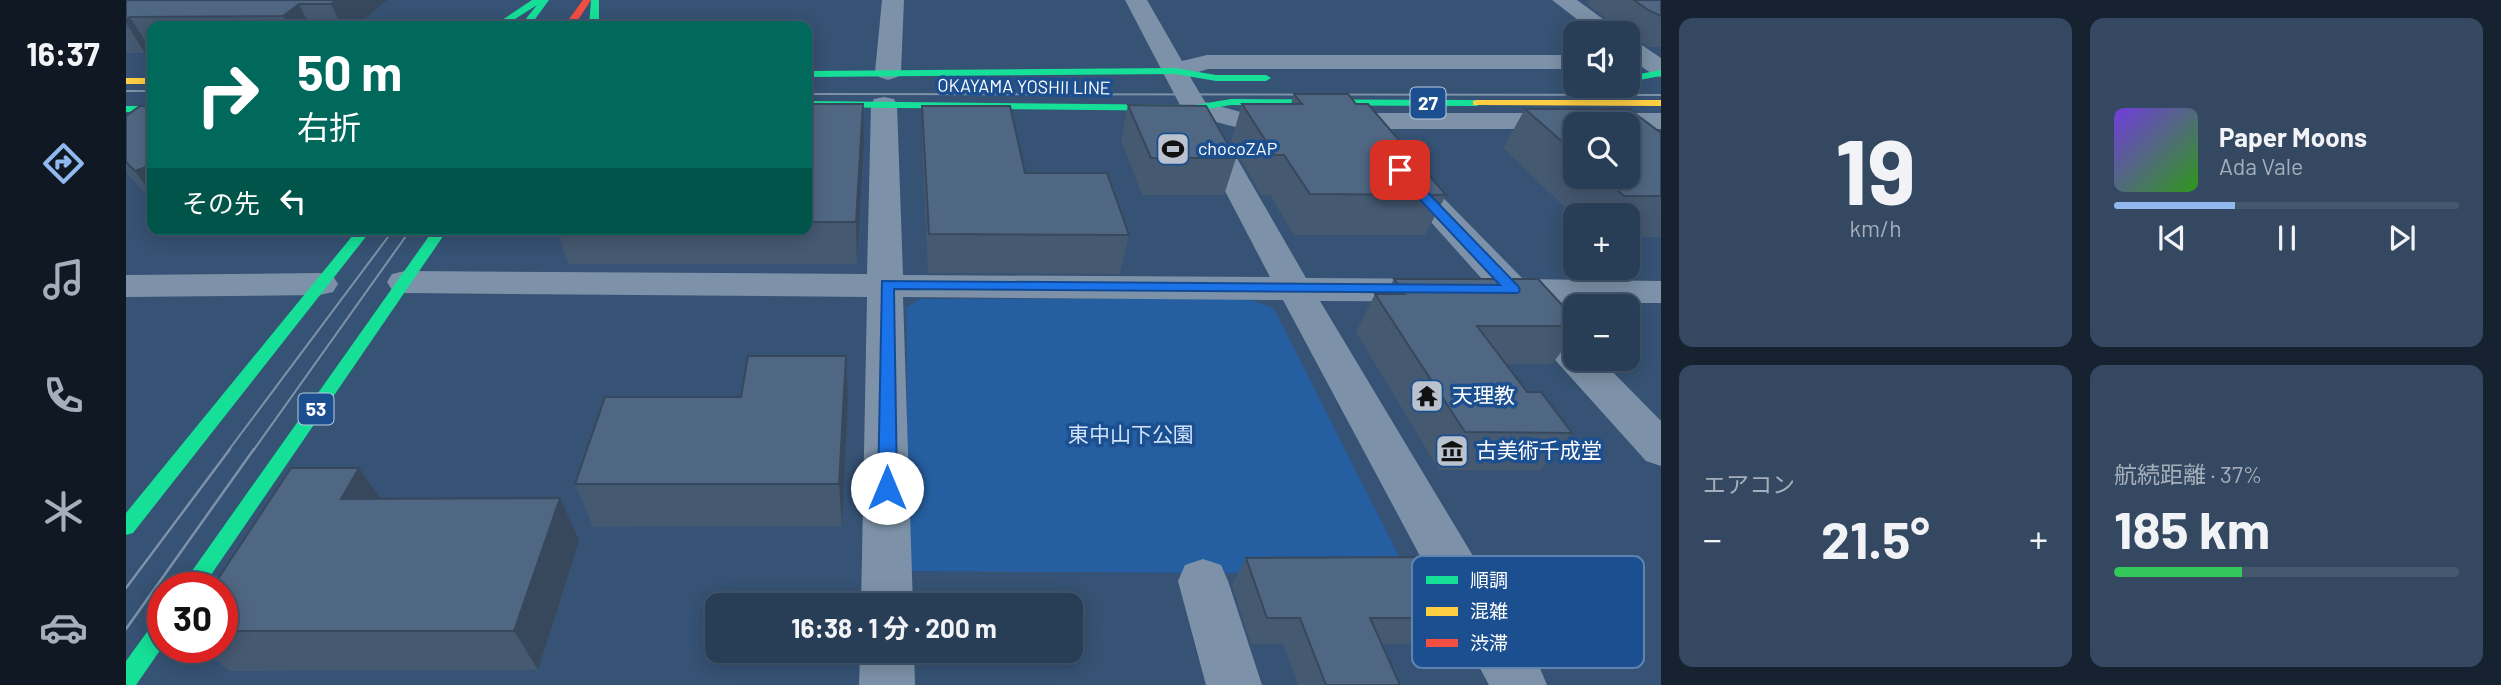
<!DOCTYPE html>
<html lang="ja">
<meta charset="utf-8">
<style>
:root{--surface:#283e57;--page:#344961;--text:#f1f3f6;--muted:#a5aeba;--line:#44576d;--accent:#90b9f0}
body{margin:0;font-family:Barlow,"Noto Sans JP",sans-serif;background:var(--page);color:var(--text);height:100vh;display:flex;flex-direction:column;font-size:26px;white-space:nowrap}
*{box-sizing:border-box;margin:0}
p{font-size:23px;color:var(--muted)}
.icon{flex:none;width:38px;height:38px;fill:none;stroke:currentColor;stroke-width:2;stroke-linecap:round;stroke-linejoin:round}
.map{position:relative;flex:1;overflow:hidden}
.sheet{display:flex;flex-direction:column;gap:18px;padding:18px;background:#162230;width:840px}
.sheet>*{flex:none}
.banner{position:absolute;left:21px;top:21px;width:665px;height:214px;border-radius:14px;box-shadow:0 4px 18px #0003,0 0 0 2px var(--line);background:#00695c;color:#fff;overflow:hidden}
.controls{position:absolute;left:1437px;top:21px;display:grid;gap:14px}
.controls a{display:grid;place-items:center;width:77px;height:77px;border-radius:14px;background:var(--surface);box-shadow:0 4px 18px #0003,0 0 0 2px var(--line);font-size:35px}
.speed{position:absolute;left:21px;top:572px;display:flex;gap:14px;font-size:35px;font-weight:700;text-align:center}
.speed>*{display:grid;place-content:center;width:91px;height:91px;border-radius:50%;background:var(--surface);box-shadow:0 4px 18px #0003,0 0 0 2px var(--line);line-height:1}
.speed .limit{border:10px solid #d22;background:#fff;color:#111}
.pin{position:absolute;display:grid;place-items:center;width:60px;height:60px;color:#fff;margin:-30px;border-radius:14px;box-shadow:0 4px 10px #0006}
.me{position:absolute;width:77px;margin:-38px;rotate:0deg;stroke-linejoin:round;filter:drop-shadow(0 0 5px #0008)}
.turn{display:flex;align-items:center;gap:24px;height:147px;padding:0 35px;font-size:32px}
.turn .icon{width:91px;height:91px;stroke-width:2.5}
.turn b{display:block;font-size:49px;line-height:60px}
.then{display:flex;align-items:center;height:66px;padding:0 35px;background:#0003;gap:14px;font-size:26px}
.big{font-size:52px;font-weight:700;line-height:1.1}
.sheet .widget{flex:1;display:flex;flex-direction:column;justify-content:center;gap:10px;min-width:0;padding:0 24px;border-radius:14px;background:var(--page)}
.sheet .dial{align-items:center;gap:0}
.dial b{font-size:91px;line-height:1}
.song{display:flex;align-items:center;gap:21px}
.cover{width:84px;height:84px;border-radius:10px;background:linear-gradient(135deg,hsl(260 70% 55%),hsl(110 70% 35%))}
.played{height:7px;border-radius:4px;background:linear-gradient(90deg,var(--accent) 35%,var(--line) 35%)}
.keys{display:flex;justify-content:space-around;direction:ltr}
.heat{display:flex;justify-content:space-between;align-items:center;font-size:38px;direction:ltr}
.charge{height:10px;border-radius:5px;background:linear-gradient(90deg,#34c759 37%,var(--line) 0)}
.sheet .tiles{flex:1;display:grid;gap:18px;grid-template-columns:repeat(2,1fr)}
.trip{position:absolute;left:579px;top:593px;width:378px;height:70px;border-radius:14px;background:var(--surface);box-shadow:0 4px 18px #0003,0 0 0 2px var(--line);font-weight:700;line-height:70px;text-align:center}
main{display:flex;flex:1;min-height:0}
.dock{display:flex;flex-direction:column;width:126px;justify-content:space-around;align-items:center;background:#101923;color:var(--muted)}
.dock .icon{width:49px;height:49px}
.dock .on{color:var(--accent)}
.dock b{font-size:32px;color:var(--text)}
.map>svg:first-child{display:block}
.green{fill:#265fa1}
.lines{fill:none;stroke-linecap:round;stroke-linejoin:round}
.street{fill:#7d92a8;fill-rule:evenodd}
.fast{fill:#16e098;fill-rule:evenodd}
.slow{fill:#ffcf43;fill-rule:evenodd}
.jam{fill:#f24e42;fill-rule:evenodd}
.tram-far1{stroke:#7e92a7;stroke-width:2}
.tram{stroke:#7e92a7;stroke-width:2.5}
.wall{fill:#455971;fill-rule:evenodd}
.shaded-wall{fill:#38485c}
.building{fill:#506783;stroke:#38485c;stroke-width:2}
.route{fill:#1a73e8;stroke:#114b97;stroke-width:2}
.labels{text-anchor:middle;stroke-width:7;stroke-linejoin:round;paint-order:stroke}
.far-street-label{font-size:18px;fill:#fff;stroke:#1b4f8f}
.far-poi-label{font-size:18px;fill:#fff;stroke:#1b4f8f;text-anchor:start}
.shield{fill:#1b4f8f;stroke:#bbcadd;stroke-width:2}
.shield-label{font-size:19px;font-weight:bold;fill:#fff}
.poi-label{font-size:21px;fill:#fff;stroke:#1b4f8f;text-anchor:start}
.park-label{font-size:21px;fill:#cfe3fa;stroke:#1b4f8f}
.key{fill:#1b4f8f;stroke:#5f84b1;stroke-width:2}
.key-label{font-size:19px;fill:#fff}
</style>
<main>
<nav class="dock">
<b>16:37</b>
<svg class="icon on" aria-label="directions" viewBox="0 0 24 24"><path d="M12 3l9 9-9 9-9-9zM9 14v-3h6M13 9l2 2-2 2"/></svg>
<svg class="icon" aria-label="music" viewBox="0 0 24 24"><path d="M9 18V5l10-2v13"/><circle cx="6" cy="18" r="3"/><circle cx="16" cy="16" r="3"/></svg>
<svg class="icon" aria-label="phone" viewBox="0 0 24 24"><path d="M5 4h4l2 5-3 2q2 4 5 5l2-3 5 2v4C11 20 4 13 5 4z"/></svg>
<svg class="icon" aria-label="climate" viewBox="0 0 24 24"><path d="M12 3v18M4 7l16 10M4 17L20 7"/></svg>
<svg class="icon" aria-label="car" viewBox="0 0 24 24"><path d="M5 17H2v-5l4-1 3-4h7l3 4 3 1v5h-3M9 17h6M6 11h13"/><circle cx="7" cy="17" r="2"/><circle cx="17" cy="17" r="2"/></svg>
</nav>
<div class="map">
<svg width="1535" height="685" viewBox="0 0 1535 685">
<rect width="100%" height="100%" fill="#365274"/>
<polygon class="green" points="795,299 1124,299 1148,309 1282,574 781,571 781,307"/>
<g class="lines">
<g class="street">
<polygon points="756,0 778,0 775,72 771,77 762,80 753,77 749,72"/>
<polygon points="999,0 1021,0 1056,61 1081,55 1449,55 1449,69 1082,69 1063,75 1079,102 1118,113 1535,113 1535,129 1502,129 1502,124 1449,124 1449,129 1117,129 1090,122 1180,278 1356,279 1261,173 1265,167 1276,164 1287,167 1397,279 1535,281 1535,303 1419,303 1449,333 1449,359 1474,359 1535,421 1535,466 1520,461 1377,302 1194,301 1413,666 1421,685 1363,685 1157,300 777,297 787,606 735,606 741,297 279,293 266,290 261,282 266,274 279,271 741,274 745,105 748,99 758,97 768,99 771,105 777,275 1144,277"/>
<polygon points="1426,0 1451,0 1496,33 1469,33"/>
<polygon points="1502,39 1510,41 1535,58 1535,77 1526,74 1502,57"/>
<polygon points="194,273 207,276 212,284 207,292 194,295 0,297 0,275"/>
<polygon points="1077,559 1095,565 1102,581 1136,685 1080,685 1052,581 1059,565"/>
<polygon points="734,651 788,651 789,685 733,685"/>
</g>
<g class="fast">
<polygon points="406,0 423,0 404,26 394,26 411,5 378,26 367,26"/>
<polygon points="465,0 473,0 473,26 463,26"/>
<polygon points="1049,68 1090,75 1140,75 1145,78 1140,81 1090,81 1049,74 681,77 681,71"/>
<polygon points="1535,70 1535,76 1502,82 1502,76"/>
<polygon points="1105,99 1351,100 1356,103 1351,106 1105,105 1069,111 681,107 681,101 1069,105"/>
<rect x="0" y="106" width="26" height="6"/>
<polygon points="232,229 246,229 7,533 0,535 0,513"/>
<polygon points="308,229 322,229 76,588 54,588"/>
<polygon points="37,618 37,646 10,685 0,685 0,661 29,621"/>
</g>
<g class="slow">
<rect x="0" y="78" width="26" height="6"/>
<polygon points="1351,100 1535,100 1535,106 1347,105 1347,101"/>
</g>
<polygon class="jam" points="457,0 465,0 448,26 438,26"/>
<g class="tram-far1">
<polyline points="0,91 26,91"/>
<polyline points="681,94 1535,95"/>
<polyline points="102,451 268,229"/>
<polyline points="127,451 285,229"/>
</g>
<g class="tram">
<polyline points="0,588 104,449"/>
<polyline points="0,629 128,449"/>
</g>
</g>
<g class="wall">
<polygon points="0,0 261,0 231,26 26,26 26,50 19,53 0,53"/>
<polygon points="1464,0 1535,0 1535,47 1524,47 1505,37 1502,33 1500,33 1462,5"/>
<polygon points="1168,94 1230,104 1320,195 1299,235 1168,235 1144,195 1135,195 1105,142 1116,104 1165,104"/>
<polygon points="681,104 738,142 731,264 442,264 431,229 681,229"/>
<polygon points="1002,105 1110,158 1098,195 1016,195 995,140"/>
<polygon points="26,106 26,200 0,173 0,116"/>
<polygon points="796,106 899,173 1003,235 994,274 802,273 796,141"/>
<path d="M 1399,109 L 1535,133 L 1535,237 L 1502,237 L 1502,215 L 1449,215 L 1449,217 L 1377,148 ZM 1449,124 L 1502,177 L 1449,177 Z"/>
<polygon points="1268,279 1449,319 1449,334 1426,364 1380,364 1401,392 1446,433 1414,471 1313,470 1230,332 1249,294 1260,294"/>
<polygon points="720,356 722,399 716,526 467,527 449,484 615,397"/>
<polygon points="254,499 453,541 412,670 103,671 76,648 96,648 96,588"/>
<polygon points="1120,558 1335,618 1311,644 1255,644 1274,685 1172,685 1157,644 1125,644 1106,585"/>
</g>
<g class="shaded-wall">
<polygon points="210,0 261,0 231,26 215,26 205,4"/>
<polygon points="173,4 184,26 162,26 157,16"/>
<polygon points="4,17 25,50 19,53 0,23 0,19"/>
<polygon points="737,104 738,142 731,264 730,222"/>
<polygon points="26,165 26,195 9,171"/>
<polygon points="720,356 722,399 716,526 713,484"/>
<polygon points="233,468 262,510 215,499"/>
<polygon points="434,498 453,541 412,670 388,631"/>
</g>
<g class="building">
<polygon points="0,0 210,0 205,4 173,4 157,16 4,17 0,19"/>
<polygon points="1508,0 1535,0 1535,16 1522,10"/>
<polygon points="1168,94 1222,94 1230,104 1242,104 1320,195 1184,194 1158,155 1149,155 1116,104 1176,104"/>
<polygon points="681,104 737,104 730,222 681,222"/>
<polygon points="1002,105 1080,106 1110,158 1025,158"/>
<polygon points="14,106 26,106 26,165 9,171 0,162 0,116"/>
<polygon points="796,106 884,106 899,173 981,173 1003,235 803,234"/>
<polygon points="1399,109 1503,109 1535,133 1535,196 1498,196 1476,177 1502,177 1502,124 1449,124 1449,153"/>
<polygon points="1268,279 1412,279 1449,319 1449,326 1351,326 1401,392 1415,392 1446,433 1339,432 1249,294 1279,294"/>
<polygon points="622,356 720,356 713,484 449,484 479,397 615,397"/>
<polygon points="165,468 233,468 215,499 434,498 388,631 96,631 96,588 86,588"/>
<polygon points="1302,557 1335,618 1244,618 1274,685 1200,685 1174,618 1141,618 1120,558"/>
</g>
<polygon class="route" points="1274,167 1278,168 1392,286 1394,290 1392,293 768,289 771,488 768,494 761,496 754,494 752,488 756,281 1374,285 1269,173 1268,170"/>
<defs>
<symbol id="stadium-square" viewBox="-11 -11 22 22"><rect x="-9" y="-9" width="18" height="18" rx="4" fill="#b9c2ce" stroke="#1b4f8f"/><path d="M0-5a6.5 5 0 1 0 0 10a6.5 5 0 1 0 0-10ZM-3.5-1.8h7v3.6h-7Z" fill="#111"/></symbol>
<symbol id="temple-square" viewBox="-11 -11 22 22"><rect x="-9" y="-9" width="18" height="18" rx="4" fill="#b9c2ce" stroke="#1b4f8f"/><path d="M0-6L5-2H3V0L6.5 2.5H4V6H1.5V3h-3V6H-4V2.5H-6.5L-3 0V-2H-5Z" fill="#111"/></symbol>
<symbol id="museum-square" viewBox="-11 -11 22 22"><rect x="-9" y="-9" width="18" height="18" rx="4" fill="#b9c2ce" stroke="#1b4f8f"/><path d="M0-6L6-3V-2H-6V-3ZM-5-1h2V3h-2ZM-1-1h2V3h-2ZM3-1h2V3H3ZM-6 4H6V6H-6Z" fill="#111"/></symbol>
</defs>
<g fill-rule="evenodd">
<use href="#stadium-square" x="1028" y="130" width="38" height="38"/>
<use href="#temple-square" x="1282" y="377" width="38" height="38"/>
<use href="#museum-square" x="1307" y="432" width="38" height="38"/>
</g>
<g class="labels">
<g class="far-street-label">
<text transform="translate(898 87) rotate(1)" y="6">OKAYAMA YOSHII LINE</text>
</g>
<g class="far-poi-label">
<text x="1072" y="155">chocoZAP</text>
</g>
<g class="shield">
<rect x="1284.5" y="87.5" width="35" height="31" rx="5"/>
<rect x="172.5" y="393.5" width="35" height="31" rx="5"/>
</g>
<g class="shield-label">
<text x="1302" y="110">27</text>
<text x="190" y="416">53</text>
</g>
<g class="poi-label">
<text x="1326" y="403">天理教</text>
<text x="1350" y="458">古美術千成堂</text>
</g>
<g class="park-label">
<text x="1005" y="442">東中山下公園</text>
</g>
</g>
<rect x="1286" y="556" width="232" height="112" rx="10" class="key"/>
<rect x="1300" y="576" width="32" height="8" fill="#16e098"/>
<rect x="1300" y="607" width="32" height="9" fill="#ffcf43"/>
<rect x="1300" y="639" width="32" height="8" fill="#f24e42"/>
<g class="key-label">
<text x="1344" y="587">順調</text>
<text x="1344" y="618">混雑</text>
<text x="1344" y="650">渋滞</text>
</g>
</svg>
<div class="controls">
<a><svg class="icon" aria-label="sound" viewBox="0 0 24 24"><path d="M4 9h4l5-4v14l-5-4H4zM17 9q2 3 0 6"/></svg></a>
<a><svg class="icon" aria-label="search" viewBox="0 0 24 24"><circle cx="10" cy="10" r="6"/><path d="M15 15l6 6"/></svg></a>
<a>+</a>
<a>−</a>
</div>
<div class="speed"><div class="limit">30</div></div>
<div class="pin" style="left:1274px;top:170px;background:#d93025"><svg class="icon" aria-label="arrive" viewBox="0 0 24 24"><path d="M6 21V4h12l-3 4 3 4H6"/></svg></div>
<svg class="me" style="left:761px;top:488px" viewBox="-20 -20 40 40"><circle r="19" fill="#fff"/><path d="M0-13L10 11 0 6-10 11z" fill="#1a73e8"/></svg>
<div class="trip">16:38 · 1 分 · 200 m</div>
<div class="banner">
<div class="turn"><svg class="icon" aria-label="right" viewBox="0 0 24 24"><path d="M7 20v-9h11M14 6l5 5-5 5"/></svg><div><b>50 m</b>右折</div></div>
<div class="then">その先<svg class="icon" aria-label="left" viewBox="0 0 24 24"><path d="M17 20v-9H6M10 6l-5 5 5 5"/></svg></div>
</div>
</div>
<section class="sheet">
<div class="tiles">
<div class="widget dial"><b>19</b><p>km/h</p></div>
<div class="widget">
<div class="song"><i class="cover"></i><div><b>Paper Moons</b><p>Ada Vale</p></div></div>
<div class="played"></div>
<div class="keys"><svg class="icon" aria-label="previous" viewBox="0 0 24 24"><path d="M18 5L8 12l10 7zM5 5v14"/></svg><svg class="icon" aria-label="pause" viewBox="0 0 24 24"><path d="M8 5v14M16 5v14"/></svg><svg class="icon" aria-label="next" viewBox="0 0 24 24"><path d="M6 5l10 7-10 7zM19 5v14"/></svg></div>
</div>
<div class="widget"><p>エアコン</p>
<div class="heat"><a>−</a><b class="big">21.5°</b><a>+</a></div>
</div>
<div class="widget"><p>航続距離 · 37%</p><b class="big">185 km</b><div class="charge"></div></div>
</div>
</section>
</main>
